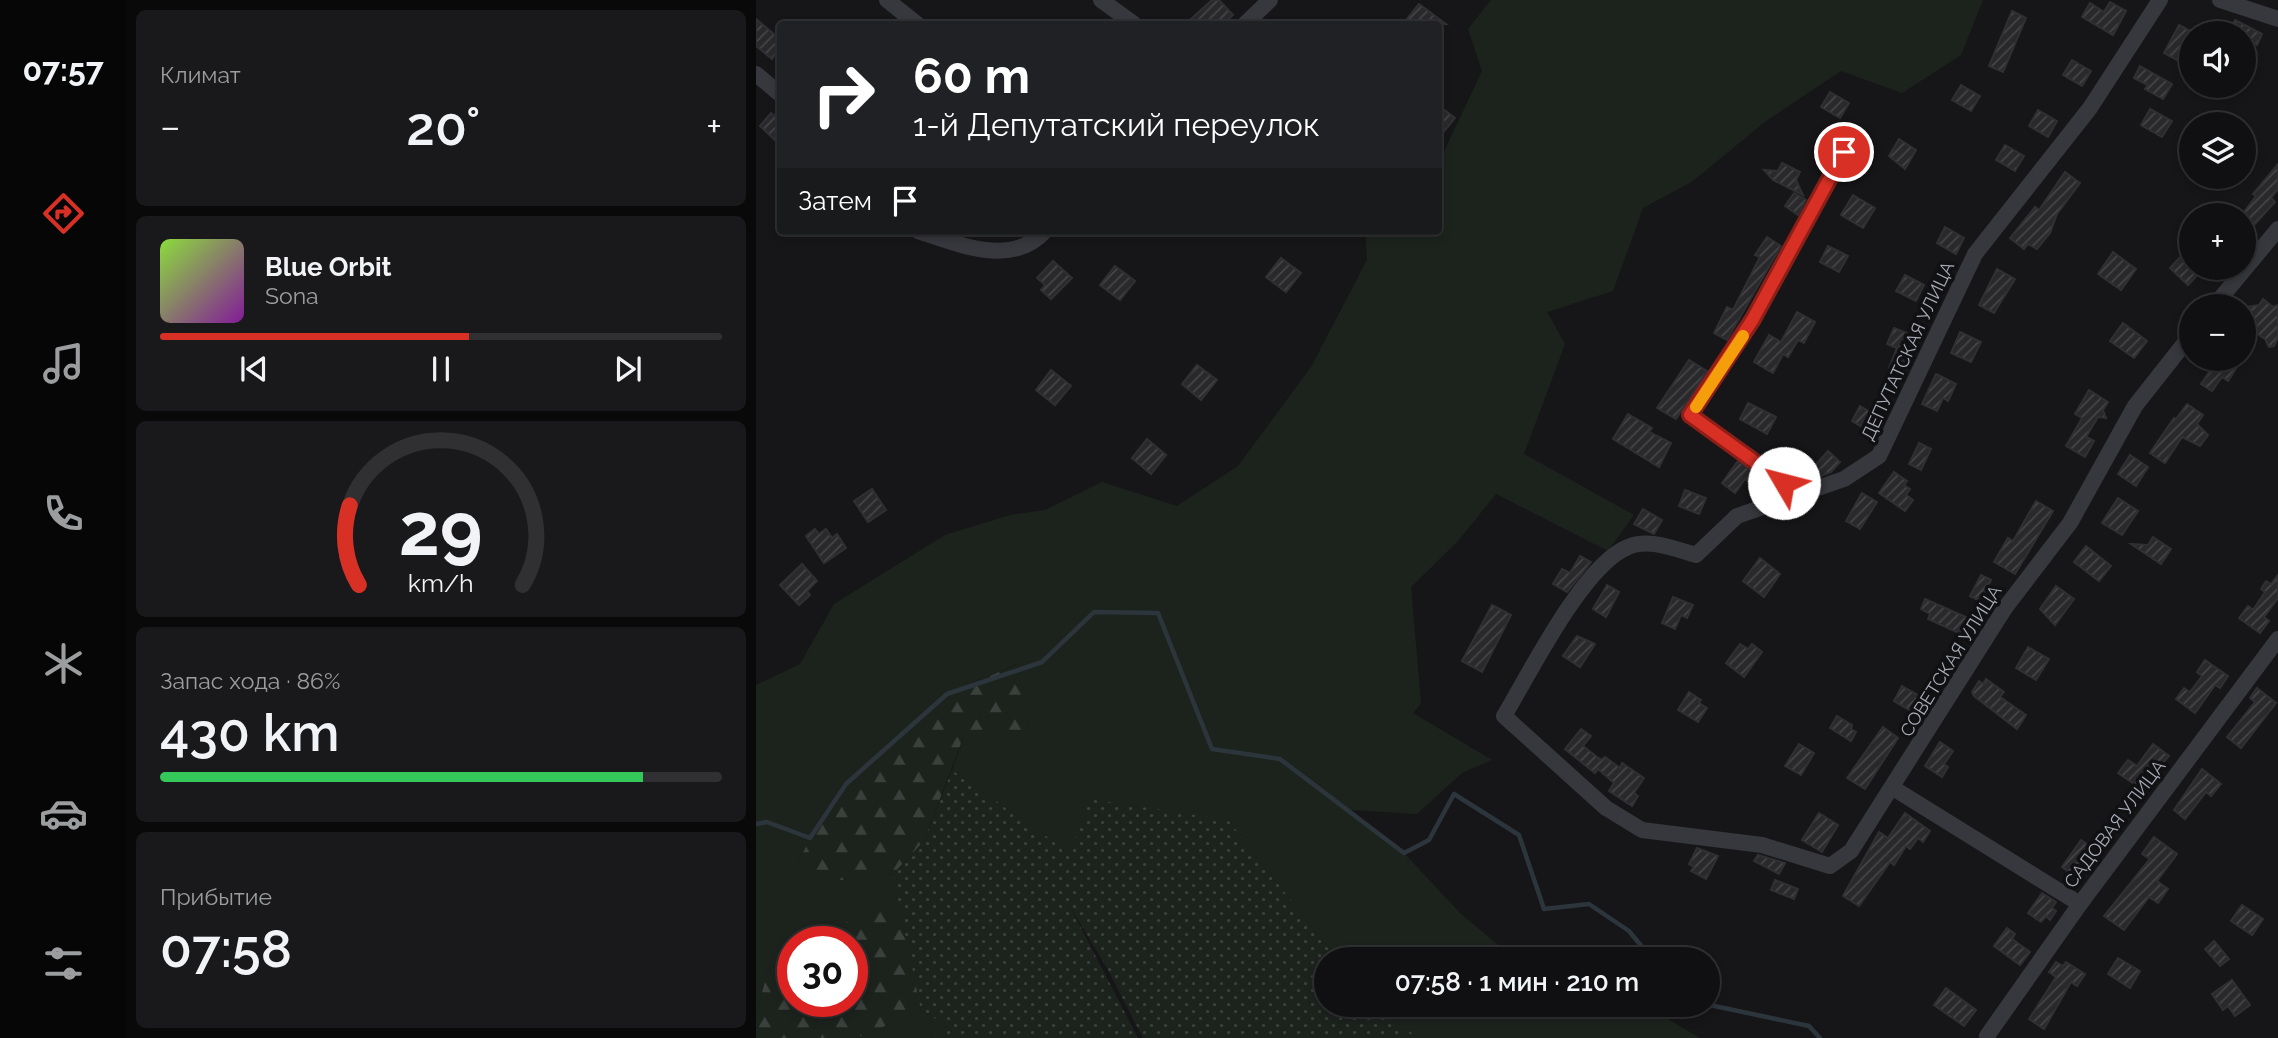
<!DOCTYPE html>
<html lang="ru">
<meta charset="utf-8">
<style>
:root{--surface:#101012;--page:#19191b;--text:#f1f3f6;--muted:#9c9d9f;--line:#303032;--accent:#d93025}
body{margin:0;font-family:Raleway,sans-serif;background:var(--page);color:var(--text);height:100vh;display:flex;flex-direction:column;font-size:26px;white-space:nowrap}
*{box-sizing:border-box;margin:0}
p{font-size:23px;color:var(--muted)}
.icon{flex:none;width:38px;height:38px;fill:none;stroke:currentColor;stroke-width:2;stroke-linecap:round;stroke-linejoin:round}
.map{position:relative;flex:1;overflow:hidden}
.sheet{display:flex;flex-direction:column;gap:10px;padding:10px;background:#09090a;width:630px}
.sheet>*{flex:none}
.hud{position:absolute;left:21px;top:21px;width:665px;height:214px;border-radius:7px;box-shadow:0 4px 10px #0003,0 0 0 2px var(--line);background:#202124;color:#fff;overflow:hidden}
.buttons{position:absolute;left:1423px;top:21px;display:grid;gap:14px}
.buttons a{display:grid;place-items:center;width:77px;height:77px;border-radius:50%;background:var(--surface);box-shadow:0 4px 10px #0003,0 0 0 2px var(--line);font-size:35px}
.speed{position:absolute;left:21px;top:926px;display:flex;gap:14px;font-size:35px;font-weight:700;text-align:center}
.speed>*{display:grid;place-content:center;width:91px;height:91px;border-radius:50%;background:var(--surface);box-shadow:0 4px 10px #0003,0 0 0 2px var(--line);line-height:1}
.speed .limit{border:10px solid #d22;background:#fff;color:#111}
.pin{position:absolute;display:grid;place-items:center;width:60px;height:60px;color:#fff;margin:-30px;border:4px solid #fff;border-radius:50%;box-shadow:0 2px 7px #0007}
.me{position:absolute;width:77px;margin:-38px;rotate:307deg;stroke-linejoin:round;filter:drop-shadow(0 0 5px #0008)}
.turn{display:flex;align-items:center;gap:24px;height:147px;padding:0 21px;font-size:32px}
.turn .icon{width:91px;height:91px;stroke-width:2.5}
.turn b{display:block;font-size:49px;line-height:60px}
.then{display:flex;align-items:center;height:66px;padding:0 21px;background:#0003;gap:14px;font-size:26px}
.big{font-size:52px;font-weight:600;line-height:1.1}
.sheet .card{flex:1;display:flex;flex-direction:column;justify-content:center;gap:10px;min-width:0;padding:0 24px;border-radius:10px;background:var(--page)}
.sheet .dial{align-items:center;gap:0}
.dial svg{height:182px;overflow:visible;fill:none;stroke:var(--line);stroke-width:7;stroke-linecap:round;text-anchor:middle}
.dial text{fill:var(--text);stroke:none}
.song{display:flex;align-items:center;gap:21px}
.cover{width:84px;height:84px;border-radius:10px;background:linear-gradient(135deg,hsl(90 70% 55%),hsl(290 70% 35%))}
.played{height:7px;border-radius:4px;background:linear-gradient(90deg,var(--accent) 55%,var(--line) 55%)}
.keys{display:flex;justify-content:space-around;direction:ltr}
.heat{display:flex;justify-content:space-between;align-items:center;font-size:38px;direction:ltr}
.charge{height:10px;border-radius:5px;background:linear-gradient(90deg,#34c759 86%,var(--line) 0)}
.trip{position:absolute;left:558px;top:947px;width:406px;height:70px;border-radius:35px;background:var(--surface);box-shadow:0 4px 10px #0003,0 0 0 2px var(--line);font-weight:600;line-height:70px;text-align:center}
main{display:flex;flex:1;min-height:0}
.tabs{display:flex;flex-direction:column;width:126px;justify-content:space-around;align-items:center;background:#060607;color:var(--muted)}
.tabs .icon{width:49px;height:49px}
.tabs .selected{color:var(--accent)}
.tabs b{font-size:32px;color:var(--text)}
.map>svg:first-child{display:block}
.grass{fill:#1c231d}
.forest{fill:url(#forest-firs)}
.garden{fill:url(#garden-dots)}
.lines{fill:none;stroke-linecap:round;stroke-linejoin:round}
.stream{stroke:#2c353c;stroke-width:4.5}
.building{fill:url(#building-hatch);stroke:#303034;stroke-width:2}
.minor{stroke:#37383d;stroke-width:16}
.route-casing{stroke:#8d1f18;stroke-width:18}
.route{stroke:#d93025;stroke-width:12}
.slow{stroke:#f59e0b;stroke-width:12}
.labels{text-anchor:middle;stroke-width:7;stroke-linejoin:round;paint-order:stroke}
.street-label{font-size:18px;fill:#a8adb8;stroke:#111113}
</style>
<main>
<nav class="tabs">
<b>07:57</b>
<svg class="icon selected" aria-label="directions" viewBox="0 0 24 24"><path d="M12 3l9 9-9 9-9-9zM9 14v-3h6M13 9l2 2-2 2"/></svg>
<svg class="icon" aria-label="music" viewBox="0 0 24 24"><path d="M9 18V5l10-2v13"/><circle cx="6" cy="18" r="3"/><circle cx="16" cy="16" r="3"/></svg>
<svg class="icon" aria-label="phone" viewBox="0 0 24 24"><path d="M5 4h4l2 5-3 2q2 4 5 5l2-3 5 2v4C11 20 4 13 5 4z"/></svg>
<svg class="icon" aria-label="climate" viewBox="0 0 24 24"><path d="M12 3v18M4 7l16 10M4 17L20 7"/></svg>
<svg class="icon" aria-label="car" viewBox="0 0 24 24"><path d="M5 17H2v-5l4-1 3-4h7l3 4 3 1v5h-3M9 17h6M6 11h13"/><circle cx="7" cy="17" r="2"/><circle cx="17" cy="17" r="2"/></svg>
<svg class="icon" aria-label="filters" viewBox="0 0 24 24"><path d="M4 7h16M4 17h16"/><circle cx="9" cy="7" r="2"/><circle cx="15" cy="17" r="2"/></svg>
</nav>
<section class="sheet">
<div class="card"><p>Климат</p>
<div class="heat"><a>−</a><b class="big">20°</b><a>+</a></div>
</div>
<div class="card">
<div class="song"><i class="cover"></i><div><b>Blue Orbit</b><p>Sona</p></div></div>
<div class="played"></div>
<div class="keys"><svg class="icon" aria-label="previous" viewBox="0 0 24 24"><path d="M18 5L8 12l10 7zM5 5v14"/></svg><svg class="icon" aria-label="pause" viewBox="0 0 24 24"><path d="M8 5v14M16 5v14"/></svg><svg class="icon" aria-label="next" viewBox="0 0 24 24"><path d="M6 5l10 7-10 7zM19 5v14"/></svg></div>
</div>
<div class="card dial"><svg viewBox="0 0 100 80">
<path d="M14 69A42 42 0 1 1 86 69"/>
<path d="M14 69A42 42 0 0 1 10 34" stroke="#d93025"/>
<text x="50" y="56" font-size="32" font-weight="700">29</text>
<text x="50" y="72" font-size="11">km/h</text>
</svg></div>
<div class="card"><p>Запас хода · 86%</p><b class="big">430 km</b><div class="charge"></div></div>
<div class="card"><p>Прибытие</p><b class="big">07:58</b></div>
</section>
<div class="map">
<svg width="1522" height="1038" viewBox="0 0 1522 1038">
<defs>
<pattern id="forest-firs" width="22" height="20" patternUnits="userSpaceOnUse" patternTransform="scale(1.75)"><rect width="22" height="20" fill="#1c231d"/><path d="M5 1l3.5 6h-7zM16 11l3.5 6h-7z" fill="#3a403c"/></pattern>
<pattern id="garden-dots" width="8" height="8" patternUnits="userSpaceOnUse" patternTransform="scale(1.75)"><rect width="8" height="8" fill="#1c231d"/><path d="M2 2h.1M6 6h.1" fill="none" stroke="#3a403c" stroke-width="1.8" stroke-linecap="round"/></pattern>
<pattern id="building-hatch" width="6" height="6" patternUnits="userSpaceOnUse" patternTransform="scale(1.75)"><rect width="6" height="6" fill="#29292c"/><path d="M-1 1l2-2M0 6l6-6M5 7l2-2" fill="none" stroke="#454548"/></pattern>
</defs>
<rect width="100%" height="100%" fill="#161618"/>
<g class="grass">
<polygon points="735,0 1227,0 1205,55 1146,93 1085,71 1010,121 937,181 887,208 857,291 791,312 809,344 768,454 878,515 852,551 740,494 702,541 655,587 665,703 657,713 736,760 706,773 661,814 595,810 648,853 705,914 759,959 581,959 472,820 314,853 196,770 209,733 274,732 261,664 191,694 90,784 54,838 42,863 78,881 137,874 151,928 120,904 58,941 37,942 37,955 12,970 0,1015 0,685 44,664 78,604 189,535 254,515 289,510 346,482 421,506 482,466 555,367 611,260 609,231 682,231 683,162 726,71 712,29"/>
<polygon points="616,1005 878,1005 895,1009 944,1038 663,1038"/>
<polygon points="165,1011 192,1025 173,1038 100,1038"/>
</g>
<g class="forest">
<polygon points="262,664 274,733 209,733 168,841 137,874 78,881 42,863 54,838 90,784 191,694"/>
<polygon points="120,904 151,928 165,1011 100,1038 0,1038 0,1015 12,970 37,955 37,1001 96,1001 96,942 58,941"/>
</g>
<polygon class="garden" points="196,770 314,853 333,799 472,820 581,959 570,959 570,1004 616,1005 663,1038 387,1038 351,968 312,903 382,1038 173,1038 192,1025 165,1011 137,874 168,841"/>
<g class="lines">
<g class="stream">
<polyline points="0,824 11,822 54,838 90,784 191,694 286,662 338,612 402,613 456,749 524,759 648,853 673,840 698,794 763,835 788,909 833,904 873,931 896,959"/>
<polyline points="949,1004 1053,1026 1064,1038"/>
</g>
</g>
<g class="building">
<polygon points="456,0 463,0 477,15 467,24 440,24 435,19"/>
<polygon points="1354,2 1370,11 1357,35 1326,17 1334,3 1348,12"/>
<polygon points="663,4 690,24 647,24"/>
<polygon points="1256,11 1270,18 1247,72 1233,66"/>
<polygon points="0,19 24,39 24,48 16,59 0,46"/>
<polygon points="1479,20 1506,34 1501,45 1488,39 1488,33 1473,33"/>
<polygon points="1423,25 1436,32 1421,60 1408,53"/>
<polygon points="1316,60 1335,71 1326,86 1307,75"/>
<polygon points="1384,66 1416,84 1407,99 1389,89 1392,85 1378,78"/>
<polygon points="1205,85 1224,96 1215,111 1196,100"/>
<polygon points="1074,92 1093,103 1084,118 1065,107"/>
<polygon points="682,105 699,118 682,139"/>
<polygon points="1394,109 1416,121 1406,137 1385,125"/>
<polygon points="1282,110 1301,121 1292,137 1273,126"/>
<polygon points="15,113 24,119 24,145 4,126"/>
<polygon points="1143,139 1160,150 1149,169 1133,156"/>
<polygon points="1249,145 1268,156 1259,171 1240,160"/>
<polygon points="1026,163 1044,172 1040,180 1047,195 1017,180 1008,170 1022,171"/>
<polygon points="1522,164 1522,189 1515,198 1519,202 1488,236 1488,212 1500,196 1497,194"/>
<polygon points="1309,172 1324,183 1301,214 1294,233 1281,249 1272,244 1268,249 1254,238 1279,207 1283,210"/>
<polygon points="1038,193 1050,200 1042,215 1029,206"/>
<polygon points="1097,195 1119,208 1107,228 1085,215"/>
<polygon points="1189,227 1208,238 1200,254 1181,243"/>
<polygon points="1011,237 1025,246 971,340 958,333 971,307 977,310 1004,257 999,255"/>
<polygon points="1072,246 1092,256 1083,272 1064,262"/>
<polygon points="1430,251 1435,256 1435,268 1448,268 1432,285 1414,268"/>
<polygon points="1357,252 1380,269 1365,290 1342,274"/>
<polygon points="525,258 545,273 530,292 510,277"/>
<polygon points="297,261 316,278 295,299 285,290 289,285 281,278"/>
<polygon points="359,266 379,281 364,300 344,285"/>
<polygon points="1241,269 1259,279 1238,313 1223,305"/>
<polygon points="1149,275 1168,285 1160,301 1140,291"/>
<polygon points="1507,299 1517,307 1522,305 1522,337 1518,346 1513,347 1509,339 1489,326 1493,320 1491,307 1503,305"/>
<polygon points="1041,312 1059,322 1048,343 1042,340 1032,357 1027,354 1017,373 998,362 1013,335 1025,342"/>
<polygon points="1367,323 1391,341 1378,358 1354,341"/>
<polygon points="1138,328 1163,338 1148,374 1133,368 1141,348 1131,344"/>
<polygon points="1204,332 1225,342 1215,362 1195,353"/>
<polygon points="1462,359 1486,359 1472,381 1466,377 1456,391 1445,384"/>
<polygon points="933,360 951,371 920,419 901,408"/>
<polygon points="441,365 461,380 445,400 426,384"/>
<polygon points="295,370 315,386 299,405 280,390"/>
<polygon points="1180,374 1200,384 1192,401 1187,398 1181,411 1166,404"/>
<polygon points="1333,390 1352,402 1347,410 1350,418 1342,417 1330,437 1338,441 1329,457 1310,446 1326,418 1319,414"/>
<polygon points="992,403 1020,417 1011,434 984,419"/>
<polygon points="1431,404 1447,415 1441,424 1452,435 1444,446 1426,437 1409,463 1394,453 1418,418 1420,419"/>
<polygon points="1104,406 1123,417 1115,432 1096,421"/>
<polygon points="872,414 896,428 893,432 915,443 903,467 857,439"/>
<polygon points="391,439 410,455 395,474 376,458"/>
<polygon points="1163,443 1175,449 1165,470 1153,464"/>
<polygon points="1072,451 1084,462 1075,472 1065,476 1057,468"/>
<polygon points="1374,455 1392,467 1380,486 1362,474"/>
<polygon points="982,461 1001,475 995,483 989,479 979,493 966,483"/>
<polygon points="1138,472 1151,481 1148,485 1154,489 1150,495 1157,500 1149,511 1123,493"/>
<polygon points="116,489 130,510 112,522 98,501"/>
<polygon points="929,490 950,498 943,514 923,506"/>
<polygon points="1106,493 1121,502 1104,529 1090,521"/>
<polygon points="1362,498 1382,511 1366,535 1346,523"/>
<polygon points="1280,501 1297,511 1259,574 1238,562 1252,538 1257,541"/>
<polygon points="887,509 906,520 898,534 878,524"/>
<polygon points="59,529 63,534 70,529 76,538 81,534 90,548 68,563 50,536"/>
<polygon points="1397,537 1415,549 1405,564 1375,544 1392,545"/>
<polygon points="1330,546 1355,566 1343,581 1318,562"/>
<polygon points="824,556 835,562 811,592 797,584 806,569 814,573"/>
<polygon points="1004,558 1024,574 1008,597 987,581"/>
<polygon points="46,564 61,581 51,591 54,595 43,605 24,585"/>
<polygon points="1225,575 1235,580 1231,588 1238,592 1232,605 1214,596"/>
<polygon points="1522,575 1522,598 1508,617 1513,621 1504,633 1483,618 1492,606 1497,610 1509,592 1505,589 1510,581 1515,584"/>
<polygon points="851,585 863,592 850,617 837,609"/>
<polygon points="1300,586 1318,599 1299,625 1284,609"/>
<polygon points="917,597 937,605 931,618 925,615 919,629 906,623"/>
<polygon points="1169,599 1212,618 1205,634 1172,619 1174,614 1165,609"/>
<polygon points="736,605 755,615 726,672 706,661"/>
<polygon points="821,636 839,644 824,667 807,656"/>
<polygon points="984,644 992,649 996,644 1006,652 988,677 970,663"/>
<polygon points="1272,647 1293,659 1280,680 1260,668"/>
<polygon points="1449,660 1472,676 1464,688 1459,685 1439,713 1420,699 1428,688 1434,692 1446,676 1441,672"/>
<polygon points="1230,679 1248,692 1244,697 1270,715 1261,729 1218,696 1216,692 1223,681 1227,684"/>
<polygon points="1146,686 1165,697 1157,712 1138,701"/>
<polygon points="1501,688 1520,703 1485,748 1471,737 1499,702 1494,698"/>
<polygon points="933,692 945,700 943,703 951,708 942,722 922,710"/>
<polygon points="1081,716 1096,725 1095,729 1100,732 1095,741 1074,728"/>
<polygon points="1127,727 1142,738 1109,789 1091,778"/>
<polygon points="825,729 835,736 827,746 845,760 849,757 864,768 866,763 888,778 878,793 882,796 876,806 853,791 858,783 842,769 839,773 809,749"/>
<polygon points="1184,742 1197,751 1188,764 1192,767 1186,777 1169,766"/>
<polygon points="1043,744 1058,753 1045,775 1029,766"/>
<polygon points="1397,744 1413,756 1406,764 1403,762 1384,788 1362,773 1372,760 1381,766"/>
<polygon points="1446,769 1465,784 1455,796 1450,792 1429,819 1418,810"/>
<polygon points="1063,813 1082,825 1066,852 1046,840"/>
<polygon points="1149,813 1174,831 1167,842 1162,838 1154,849 1150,846 1138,865 1134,862 1103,906 1087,896 1123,832 1132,838"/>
<polygon points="1398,837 1421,854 1401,881 1412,889 1402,903 1393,897 1368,930 1348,916 1394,859 1386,854"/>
<polygon points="1325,840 1337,848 1324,865 1330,869 1323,879 1306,867"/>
<polygon points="941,848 962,856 950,879 935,871 938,867 933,864"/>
<polygon points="1002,855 1029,863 1023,874 998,861"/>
<polygon points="1019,880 1042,889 1038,899 1015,890"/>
<polygon points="1286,893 1300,902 1296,908 1300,911 1294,920 1290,916 1285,922 1272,913"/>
<polygon points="1486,905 1507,919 1496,935 1475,921"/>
<polygon points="1251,928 1259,934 1256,939 1274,952 1264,965 1238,946"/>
<polygon points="1458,941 1473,959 1464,966 1449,949"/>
<polygon points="1362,958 1384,971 1374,988 1352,974"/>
<polygon points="1300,962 1307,966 1310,962 1329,974 1321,986 1315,982 1288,1029 1273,1019 1300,977 1293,972"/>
<polygon points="1476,980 1494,1005 1479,1016 1472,1006 1467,1010 1456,994"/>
<polygon points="1190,988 1220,1010 1208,1026 1178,1005"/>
</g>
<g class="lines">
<g class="minor">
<polyline points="131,0 161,24"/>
<polyline points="345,0 378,24"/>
<path d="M 1404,0 L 1334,108 L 1219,254 L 1123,456 L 1088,479 L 981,516 L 940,555 C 919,549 893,538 872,547 C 827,565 774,673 748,716 L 850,808 L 886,830 L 1006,845 L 1074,866 L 1095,851 L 1249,608 L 1314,523 L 1379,406 L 1435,335"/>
<polyline points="1464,0 1522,19"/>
<polyline points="489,24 514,0"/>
<polyline points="0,74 24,94"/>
<path d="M 162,231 C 203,244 255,268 289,231"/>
<polyline points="1458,306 1522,229"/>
<polyline points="1042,495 1014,471 934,416 997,319 1088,152"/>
<polyline points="1137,788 1324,904"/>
<polyline points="1231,1036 1324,904 1522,639"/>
</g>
</g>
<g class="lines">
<defs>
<polyline id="route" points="1028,483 934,415 997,319 1088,152"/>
</defs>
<use href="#route" class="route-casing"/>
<use href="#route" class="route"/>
<polyline class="slow" points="940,407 987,336"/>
</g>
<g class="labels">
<g class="street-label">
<text transform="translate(1152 351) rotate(-65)" y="6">ДЕПУТАТСКАЯ УЛИЦА</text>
<text transform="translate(1195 661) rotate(-58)" y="6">СОВЕТСКАЯ УЛИЦА</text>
<text transform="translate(1359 824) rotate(-53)" y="6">САДОВАЯ УЛИЦА</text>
</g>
</g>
</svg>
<div class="buttons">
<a><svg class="icon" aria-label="sound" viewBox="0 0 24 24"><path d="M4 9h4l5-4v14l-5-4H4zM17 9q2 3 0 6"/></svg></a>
<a><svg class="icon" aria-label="layers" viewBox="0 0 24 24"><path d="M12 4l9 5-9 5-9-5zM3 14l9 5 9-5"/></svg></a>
<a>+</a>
<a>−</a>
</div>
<div class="speed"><div class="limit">30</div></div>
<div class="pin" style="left:1088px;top:152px;background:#d93025"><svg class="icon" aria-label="arrive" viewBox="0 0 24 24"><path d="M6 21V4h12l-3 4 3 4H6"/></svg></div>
<svg class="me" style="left:1028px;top:483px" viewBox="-20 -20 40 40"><circle r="19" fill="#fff"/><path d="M0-13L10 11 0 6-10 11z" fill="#d93025"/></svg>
<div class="trip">07:58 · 1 мин · 210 m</div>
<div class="hud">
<div class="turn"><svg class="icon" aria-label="right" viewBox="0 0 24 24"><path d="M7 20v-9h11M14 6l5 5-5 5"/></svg><div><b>60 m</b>1-й Депутатский переулок</div></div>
<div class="then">Затем<svg class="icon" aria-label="arrive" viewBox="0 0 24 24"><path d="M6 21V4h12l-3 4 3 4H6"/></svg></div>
</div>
</div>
</main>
